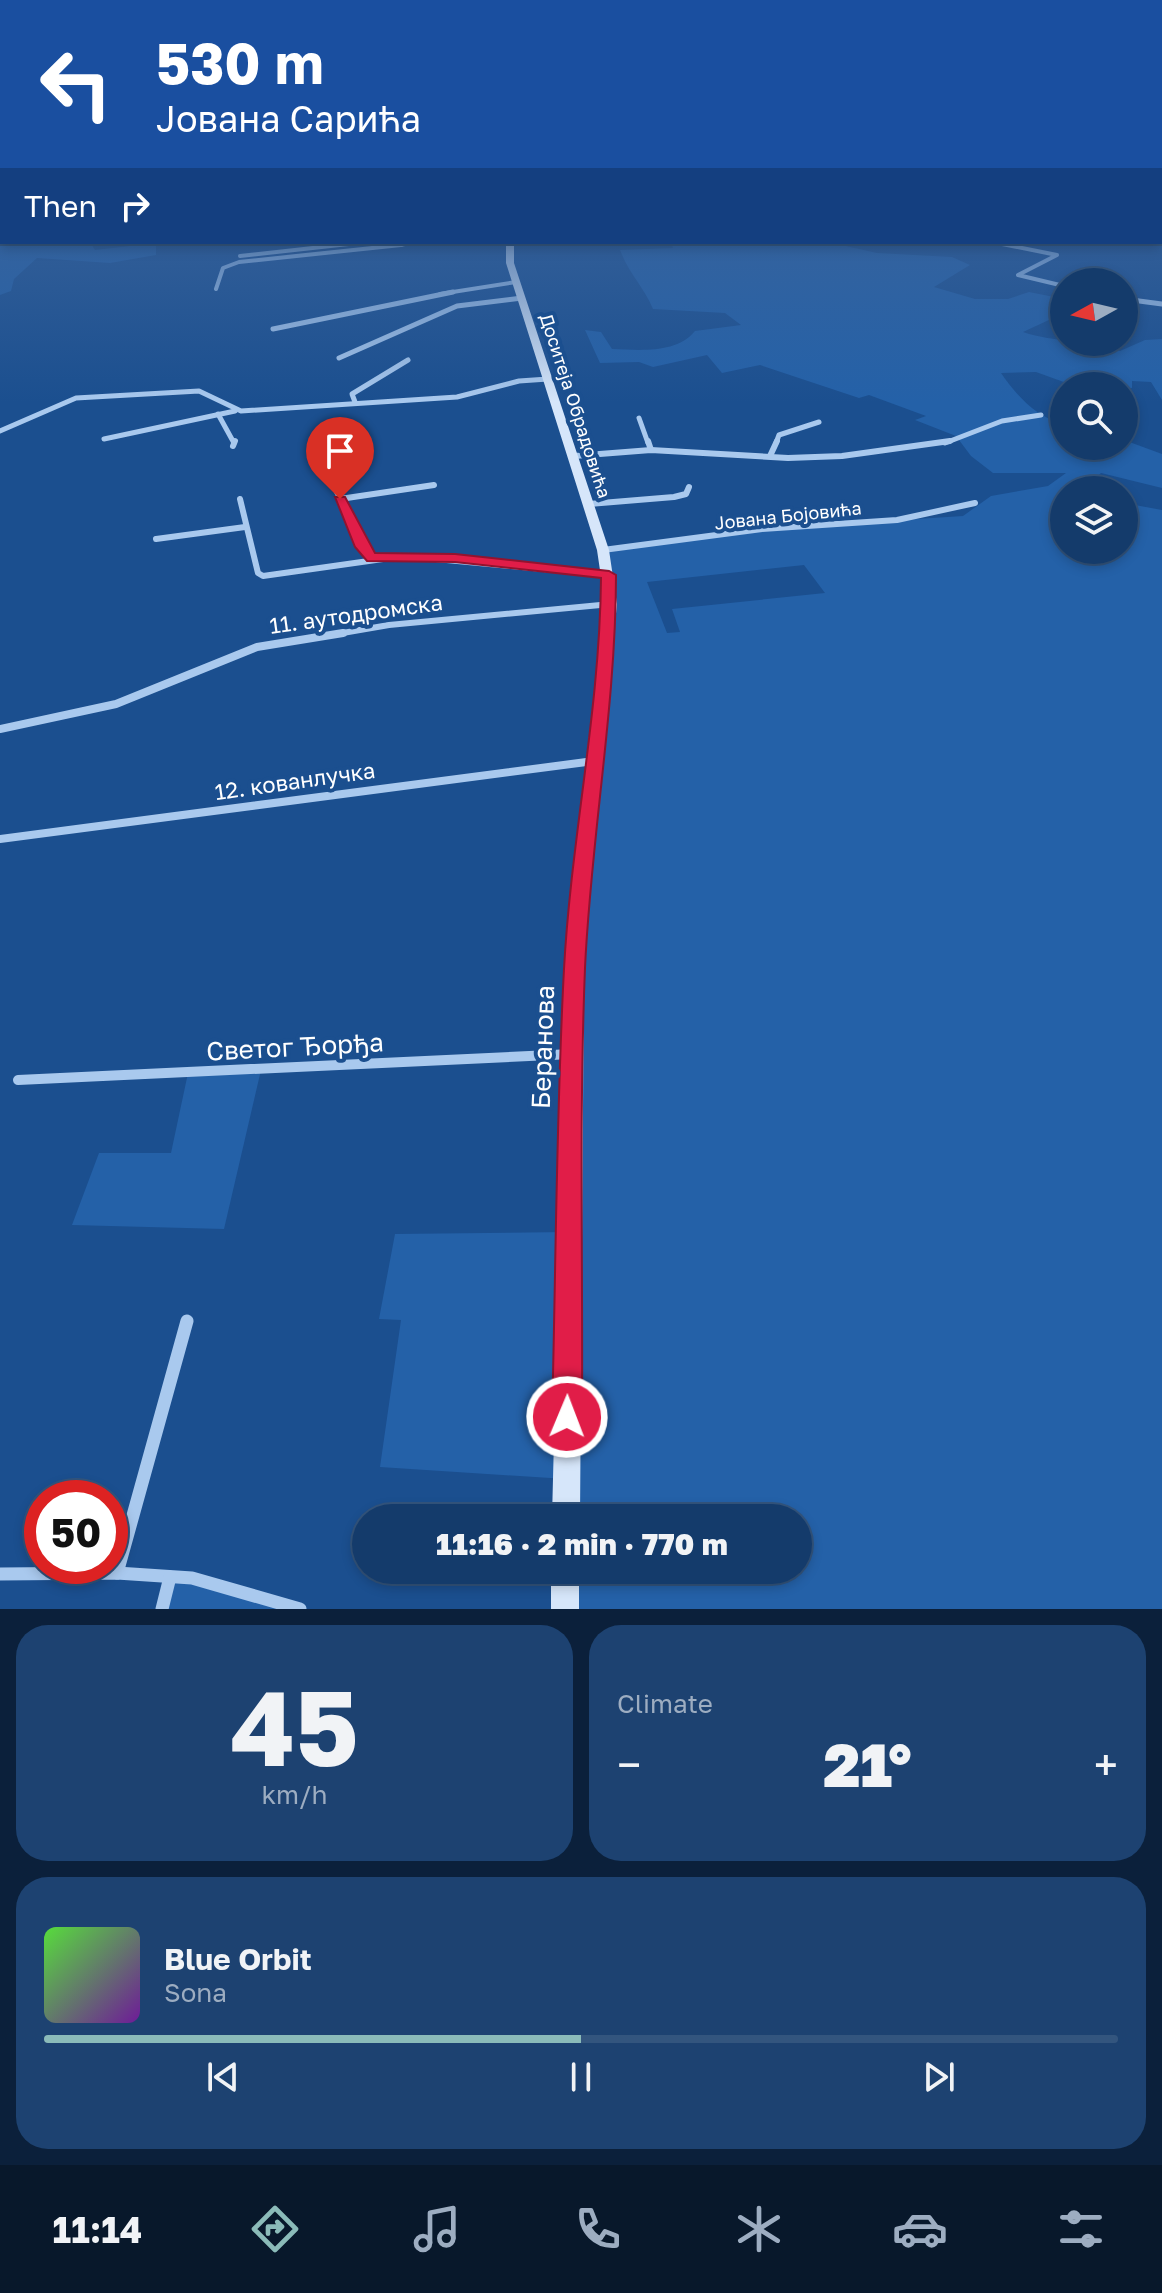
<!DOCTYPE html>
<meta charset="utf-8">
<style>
:root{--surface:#143b6b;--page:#1d4271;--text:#f1f3f6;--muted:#9dadc1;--line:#33557e;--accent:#8bbbb9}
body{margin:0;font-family:"Golos Text",sans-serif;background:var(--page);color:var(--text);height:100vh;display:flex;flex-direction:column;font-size:30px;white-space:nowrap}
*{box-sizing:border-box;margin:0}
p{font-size:26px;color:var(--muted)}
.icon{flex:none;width:44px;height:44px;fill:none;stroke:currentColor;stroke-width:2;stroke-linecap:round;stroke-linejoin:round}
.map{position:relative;height:1609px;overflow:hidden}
.drawer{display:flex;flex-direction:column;gap:16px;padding:16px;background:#0b203b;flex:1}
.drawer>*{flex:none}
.top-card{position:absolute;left:0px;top:0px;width:1162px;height:244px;box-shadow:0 4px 12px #0003,0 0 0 2px var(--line);background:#1a4fa0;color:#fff;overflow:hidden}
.needle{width:52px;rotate:262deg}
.buttons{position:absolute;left:1050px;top:268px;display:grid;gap:16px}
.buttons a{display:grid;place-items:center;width:88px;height:88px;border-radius:50%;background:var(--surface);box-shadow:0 4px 12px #0003,0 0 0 2px var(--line);font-size:40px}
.speed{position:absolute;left:24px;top:1480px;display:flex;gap:16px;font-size:40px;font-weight:700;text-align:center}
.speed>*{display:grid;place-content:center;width:104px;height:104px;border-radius:50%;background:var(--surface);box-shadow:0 4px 12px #0003,0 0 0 2px var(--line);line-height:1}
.speed .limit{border:12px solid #d22;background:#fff;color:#111}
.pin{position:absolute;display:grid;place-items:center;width:68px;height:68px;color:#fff;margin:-82px -34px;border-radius:50% 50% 50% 0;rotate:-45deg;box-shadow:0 0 8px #0007}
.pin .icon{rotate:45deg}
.me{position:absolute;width:88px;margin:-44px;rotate:1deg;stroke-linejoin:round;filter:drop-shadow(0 0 6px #0008)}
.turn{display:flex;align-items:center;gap:28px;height:168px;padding:0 24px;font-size:36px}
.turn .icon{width:104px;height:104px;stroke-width:2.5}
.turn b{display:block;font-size:56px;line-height:68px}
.then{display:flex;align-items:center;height:76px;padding:0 24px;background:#0003;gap:16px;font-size:30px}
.big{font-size:60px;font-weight:800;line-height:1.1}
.drawer .tile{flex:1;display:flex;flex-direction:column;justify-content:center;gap:12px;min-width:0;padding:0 28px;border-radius:32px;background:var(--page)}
.drawer .dial{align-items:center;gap:0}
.dial b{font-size:104px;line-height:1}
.song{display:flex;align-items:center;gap:24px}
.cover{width:96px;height:96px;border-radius:12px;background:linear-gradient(135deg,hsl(110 70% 55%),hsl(280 70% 35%))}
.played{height:8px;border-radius:4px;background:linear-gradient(90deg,var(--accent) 50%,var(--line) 50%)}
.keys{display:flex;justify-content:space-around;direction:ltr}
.heat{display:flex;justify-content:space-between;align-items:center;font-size:44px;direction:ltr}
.drawer .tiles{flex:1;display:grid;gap:16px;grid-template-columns:1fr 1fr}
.tile:last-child{grid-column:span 2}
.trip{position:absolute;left:352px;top:1504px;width:460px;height:80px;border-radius:40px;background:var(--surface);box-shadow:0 4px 12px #0003,0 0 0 2px var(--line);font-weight:800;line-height:80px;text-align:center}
.tabs{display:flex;height:128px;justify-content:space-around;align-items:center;background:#08182b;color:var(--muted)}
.tabs .icon{width:56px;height:56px}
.tabs .selected{color:var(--accent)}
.tabs b{font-size:36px;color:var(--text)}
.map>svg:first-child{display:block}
.green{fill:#2461a8;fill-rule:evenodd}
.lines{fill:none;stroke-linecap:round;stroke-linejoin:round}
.street-far5{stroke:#a9c9ee;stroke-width:4}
.street-far4{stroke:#a9c9ee;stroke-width:5}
.street-far3{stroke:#a9c9ee;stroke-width:6}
.street-far2{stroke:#a9c9ee;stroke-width:8}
.street-far1{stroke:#a9c9ee;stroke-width:10}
.street{stroke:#a9c9ee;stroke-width:13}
.secondary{fill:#d6e6fa;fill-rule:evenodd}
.route{fill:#e11d48;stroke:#92132f;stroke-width:2}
.labels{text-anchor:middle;stroke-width:8;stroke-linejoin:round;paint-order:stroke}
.far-street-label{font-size:18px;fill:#fff;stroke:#1b4f8f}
.street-label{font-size:22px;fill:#fff;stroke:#1b4f8f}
.near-street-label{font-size:26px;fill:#fff;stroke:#1b4f8f}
</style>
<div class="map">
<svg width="1162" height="1609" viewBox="0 0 1162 1609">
<rect width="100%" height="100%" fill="#1b4f8f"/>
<g class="green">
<polygon points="0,177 2,242 90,242 95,250 156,243 156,255 110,263 37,258 14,279 11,291 0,295"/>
<path d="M 671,242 L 828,242 L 877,253 L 952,257 L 970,265 L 934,287 L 975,299 L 1008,299 L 1029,292 L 1064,299 L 1064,313 L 1023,332 C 1056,343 1086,339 1120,351 L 1145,340 L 1162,339 L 1162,400 L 1151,382 L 1132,381 L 1132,388 L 1072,385 L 1036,372 L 1001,373 C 1017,396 1036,417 1064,424 L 1064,446 L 1124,446 L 1124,440 L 1162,454 L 1162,488 L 1101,473 L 1082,490 L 1064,490 L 1064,498 L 1052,503 L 1064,502 L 1064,550 L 1124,550 L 1124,503 L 1162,510 L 1162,1609 L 565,1609 L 565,1570 L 798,1570 L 798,1518 L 566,1518 L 566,1479 L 380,1467 L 401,1320 L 379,1319 L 395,1234 L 569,1232 L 571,1087 L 608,645 L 603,550 L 761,529 L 963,516 L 991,496 L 1048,486 L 1066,473 L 993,473 L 971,456 L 956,436 L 915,420 L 926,416 L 869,395 L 859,398 L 760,365 L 722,373 L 707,355 L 653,367 L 639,362 L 600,363 L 585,330 L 601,332 L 612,349 C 640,350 676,354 695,331 L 741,325 L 725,313 L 653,309 C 644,287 629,274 620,250 L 673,248 ZM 804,565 L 825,593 L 672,609 L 680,632 L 667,633 L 647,582 Z"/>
<polygon points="261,1070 224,1229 72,1225 99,1153 171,1153 188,1073"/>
<polygon points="170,1577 287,1609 162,1609"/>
</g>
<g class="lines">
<g class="street-far5">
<polyline points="384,242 401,245 412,242"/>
<polyline points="992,242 1057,255 1018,275 1064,286"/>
<polyline points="240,256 367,242"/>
<polyline points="216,289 223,268 239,262 401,245"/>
<polyline points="440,294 516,282"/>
</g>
<g class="street-far4">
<polyline points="1124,299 1162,304"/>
<polyline points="273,329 453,292"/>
<polyline points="339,358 457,306 522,298"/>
<polyline points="355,402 352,394 408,360"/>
<polyline points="218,414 234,443"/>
<polyline points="639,418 648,443"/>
<polyline points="0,431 76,398 199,391 241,411 457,397 519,381 548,379"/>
<polyline points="104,439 235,411"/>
<polyline points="776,443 779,435 819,422"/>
<polyline points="945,443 1002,421 1041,415"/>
</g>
<g class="street-far3">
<polyline points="648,441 651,450"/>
<polyline points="233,446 235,441"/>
<polyline points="574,456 651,450 788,458 842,456 950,441"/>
<polyline points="770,456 777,441"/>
<polyline points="339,473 336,490 371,558"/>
<polyline points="240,499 258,573 263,576 404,556 608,575"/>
<polyline points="340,499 434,485"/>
<polyline points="589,504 674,497 686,494 689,487"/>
<polyline points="156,539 245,527"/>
<polyline points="603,550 762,529 897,520 975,503"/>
<polyline points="331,635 389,625 611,604"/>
</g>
<g class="street-far2">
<polyline points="0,729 116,704 257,647 343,633"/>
<polyline points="0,839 594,761"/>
</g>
<polyline class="street-far1" points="18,1080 572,1054"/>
<g class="street">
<polyline points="117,1573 187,1321"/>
<polyline points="0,1574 117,1573 192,1578 300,1609"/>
<polyline points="162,1609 170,1577"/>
</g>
<g class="secondary">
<polygon points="506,242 514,242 514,263 609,550 617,604 590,861 584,970 580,1518 552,1518 566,970 574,861 605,604 597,550 506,263"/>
<rect x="551" y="1570" width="28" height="39"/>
</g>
</g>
<linearGradient id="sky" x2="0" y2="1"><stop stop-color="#0f2b4f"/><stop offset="0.44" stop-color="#39639b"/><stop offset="1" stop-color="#39639b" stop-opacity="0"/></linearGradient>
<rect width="1162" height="402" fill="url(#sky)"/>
<path class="route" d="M 335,497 L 345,497 L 375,553 L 455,554 L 609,571 L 616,575 C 616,706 591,836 585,968 C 579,1117 583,1268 582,1417 L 577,1427 L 567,1431 L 557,1427 L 552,1417 C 556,1268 556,1118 564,969 C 571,838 600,709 601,578 L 455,562 L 367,561 L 355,547 Z"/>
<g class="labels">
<g class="far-street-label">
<text transform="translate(575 406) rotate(72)" y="6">Доситеја Обрадовића</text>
<text transform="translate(788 516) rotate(-6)" y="6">Јована Бојовића</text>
</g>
<g class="street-label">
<text transform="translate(356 614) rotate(-8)" y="8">11. аутодромска</text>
<text transform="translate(295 781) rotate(-8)" y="8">12. кованлучка</text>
</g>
<g class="near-street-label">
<text transform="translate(295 1047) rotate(-3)" y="9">Светог Ђорђа</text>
<text transform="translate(543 1047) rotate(-88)" y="9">Беранова</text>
</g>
</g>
</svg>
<div class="buttons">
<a><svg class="needle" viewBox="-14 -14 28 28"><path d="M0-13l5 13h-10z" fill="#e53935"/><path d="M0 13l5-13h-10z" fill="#9dadc1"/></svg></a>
<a><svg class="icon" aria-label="search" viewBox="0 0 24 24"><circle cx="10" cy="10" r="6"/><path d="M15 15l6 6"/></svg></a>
<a><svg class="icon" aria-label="layers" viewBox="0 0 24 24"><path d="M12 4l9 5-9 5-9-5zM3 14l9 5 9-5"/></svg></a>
</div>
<div class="speed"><div class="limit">50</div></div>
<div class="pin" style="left:340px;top:499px;background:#d93025"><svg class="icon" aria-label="arrive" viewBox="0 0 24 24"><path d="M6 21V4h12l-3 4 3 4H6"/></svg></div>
<svg class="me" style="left:567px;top:1417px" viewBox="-20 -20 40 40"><circle r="17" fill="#e11d48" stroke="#fff" stroke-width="3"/><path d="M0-11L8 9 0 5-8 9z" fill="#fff"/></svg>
<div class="trip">11:16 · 2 min · 770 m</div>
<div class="top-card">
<div class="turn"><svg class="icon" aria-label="left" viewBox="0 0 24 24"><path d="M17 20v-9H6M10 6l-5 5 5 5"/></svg><div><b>530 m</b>Јована Сарића</div></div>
<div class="then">Then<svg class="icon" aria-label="right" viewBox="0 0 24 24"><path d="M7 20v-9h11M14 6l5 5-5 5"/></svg></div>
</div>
</div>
<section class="drawer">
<div class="tiles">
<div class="tile dial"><b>45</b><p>km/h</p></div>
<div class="tile"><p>Climate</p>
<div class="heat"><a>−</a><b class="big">21°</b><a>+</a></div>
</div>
<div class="tile">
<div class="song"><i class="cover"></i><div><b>Blue Orbit</b><p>Sona</p></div></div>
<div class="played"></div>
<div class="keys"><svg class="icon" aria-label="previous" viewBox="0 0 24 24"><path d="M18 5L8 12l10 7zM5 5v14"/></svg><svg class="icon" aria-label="pause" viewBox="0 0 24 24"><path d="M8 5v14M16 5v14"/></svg><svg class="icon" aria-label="next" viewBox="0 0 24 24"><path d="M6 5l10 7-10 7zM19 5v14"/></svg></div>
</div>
</div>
</section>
<nav class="tabs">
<b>11:14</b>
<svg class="icon selected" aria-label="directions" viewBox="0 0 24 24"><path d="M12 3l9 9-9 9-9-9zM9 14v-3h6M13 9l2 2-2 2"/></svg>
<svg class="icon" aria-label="music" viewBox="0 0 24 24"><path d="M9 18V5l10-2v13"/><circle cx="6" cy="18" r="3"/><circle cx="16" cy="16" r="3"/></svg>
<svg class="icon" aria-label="phone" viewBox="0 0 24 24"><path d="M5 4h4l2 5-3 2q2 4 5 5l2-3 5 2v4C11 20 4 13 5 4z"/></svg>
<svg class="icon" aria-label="climate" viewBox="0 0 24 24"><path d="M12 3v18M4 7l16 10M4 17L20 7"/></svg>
<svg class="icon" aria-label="car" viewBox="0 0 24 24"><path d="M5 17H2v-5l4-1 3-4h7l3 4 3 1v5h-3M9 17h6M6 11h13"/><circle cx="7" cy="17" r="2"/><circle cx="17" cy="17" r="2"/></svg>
<svg class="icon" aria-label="filters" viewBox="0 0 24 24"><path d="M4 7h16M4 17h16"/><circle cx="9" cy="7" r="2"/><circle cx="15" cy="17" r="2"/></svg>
</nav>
